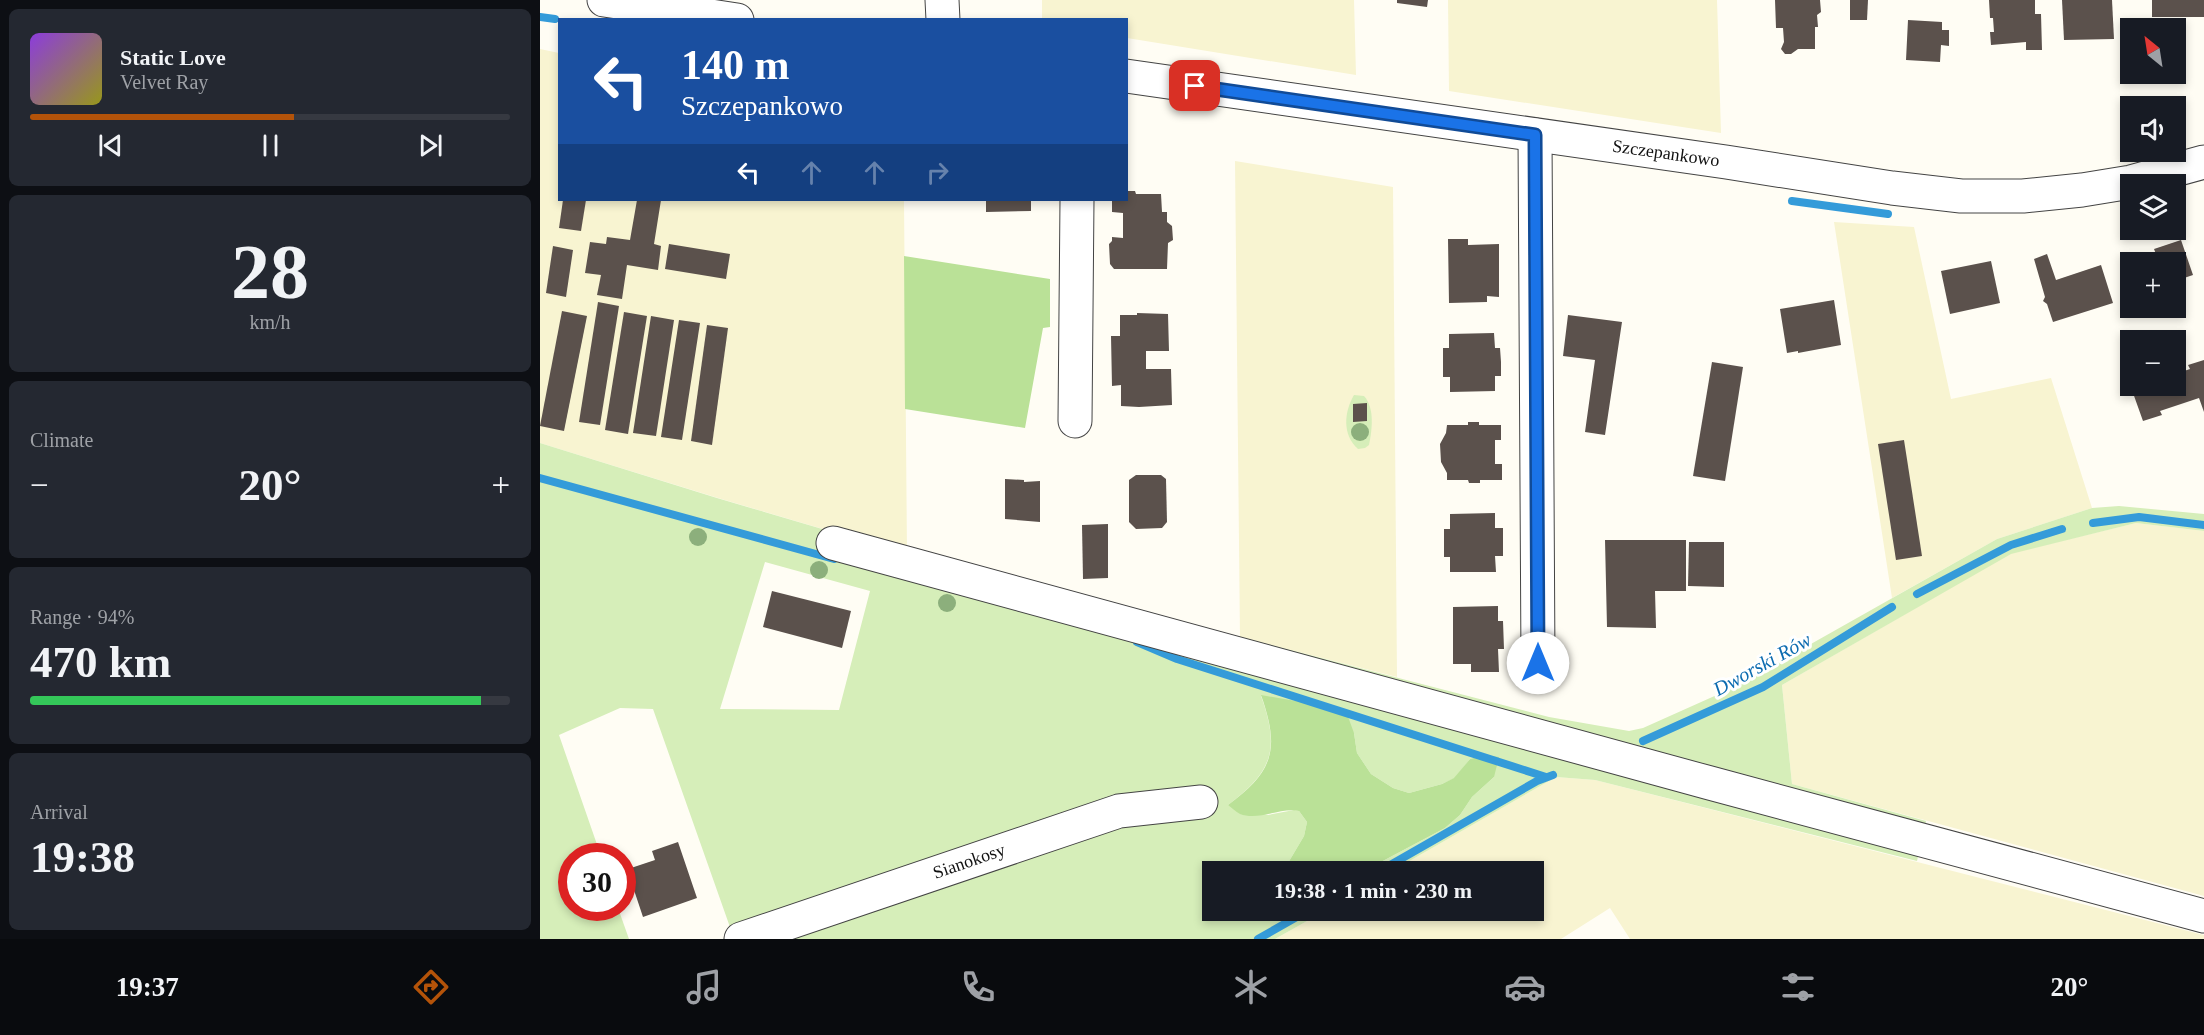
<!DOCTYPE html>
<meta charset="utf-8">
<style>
:root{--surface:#171b24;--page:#242831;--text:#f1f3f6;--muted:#9ea1a6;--line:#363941;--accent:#b45309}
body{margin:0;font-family:Georgia,serif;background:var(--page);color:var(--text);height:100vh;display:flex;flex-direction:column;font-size:22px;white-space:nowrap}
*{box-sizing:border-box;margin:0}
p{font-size:20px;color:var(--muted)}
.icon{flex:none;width:33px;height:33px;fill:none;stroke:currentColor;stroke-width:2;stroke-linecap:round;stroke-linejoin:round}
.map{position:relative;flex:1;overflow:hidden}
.side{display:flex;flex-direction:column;gap:9px;padding:9px;background:#0d0f14;width:540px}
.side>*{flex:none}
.top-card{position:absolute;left:18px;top:18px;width:570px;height:183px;border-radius:0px;box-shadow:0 3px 9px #0003;background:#1a4fa0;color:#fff;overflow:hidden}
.needle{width:39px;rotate:330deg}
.fabs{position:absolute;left:1580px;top:18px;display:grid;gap:12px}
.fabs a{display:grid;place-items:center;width:66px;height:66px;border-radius:0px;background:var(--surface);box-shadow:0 3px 9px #0003;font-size:30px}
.speed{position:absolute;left:18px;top:843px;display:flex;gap:12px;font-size:30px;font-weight:700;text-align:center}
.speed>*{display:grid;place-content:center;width:78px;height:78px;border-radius:50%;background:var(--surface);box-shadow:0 3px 9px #0003;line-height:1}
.speed .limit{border:9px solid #d22;background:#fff;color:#111}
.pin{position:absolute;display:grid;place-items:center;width:51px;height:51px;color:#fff;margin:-26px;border-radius:12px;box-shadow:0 3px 9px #0006}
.me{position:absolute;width:66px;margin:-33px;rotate:0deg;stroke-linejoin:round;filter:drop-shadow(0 0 4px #0008)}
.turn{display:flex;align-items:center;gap:21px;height:126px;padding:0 24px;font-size:27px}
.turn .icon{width:78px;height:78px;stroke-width:2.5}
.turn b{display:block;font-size:42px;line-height:51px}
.lanes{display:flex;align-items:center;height:57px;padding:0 24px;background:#0003;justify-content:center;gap:30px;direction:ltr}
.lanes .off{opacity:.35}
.big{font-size:45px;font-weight:700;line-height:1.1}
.side .widget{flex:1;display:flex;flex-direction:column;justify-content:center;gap:9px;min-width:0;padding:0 21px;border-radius:9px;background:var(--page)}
.side .dial{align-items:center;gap:0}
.dial b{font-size:78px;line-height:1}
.song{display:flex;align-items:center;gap:18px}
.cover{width:72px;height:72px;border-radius:9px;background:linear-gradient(135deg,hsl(270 70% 55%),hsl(60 70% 35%))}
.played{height:6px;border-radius:3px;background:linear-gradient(90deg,var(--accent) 55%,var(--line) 55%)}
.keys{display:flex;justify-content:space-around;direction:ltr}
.heat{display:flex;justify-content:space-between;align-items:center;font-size:33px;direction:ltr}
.charge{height:9px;border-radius:4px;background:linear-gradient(90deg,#34c759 94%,var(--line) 0)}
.trip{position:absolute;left:662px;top:861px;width:342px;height:60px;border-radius:0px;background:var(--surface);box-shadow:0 3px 9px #0003;font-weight:700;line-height:60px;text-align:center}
.tabs{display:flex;height:96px;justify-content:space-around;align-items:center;background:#090b0e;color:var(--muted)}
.tabs .icon{width:42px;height:42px}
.tabs .current{color:var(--accent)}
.tabs b{font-size:27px;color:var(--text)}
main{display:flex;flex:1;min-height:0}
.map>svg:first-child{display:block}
.farmland{fill:#f8f4d1}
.green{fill:#d6eeb9;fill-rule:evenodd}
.forest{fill:#bae197}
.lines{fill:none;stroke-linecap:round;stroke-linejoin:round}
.stream{stroke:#349bd9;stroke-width:8}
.building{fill:#5b514c}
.minor-casing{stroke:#444;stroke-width:35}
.minor{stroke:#fff;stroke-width:33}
.tree{fill:#8caf7c}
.route-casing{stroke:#114b97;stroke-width:15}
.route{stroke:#1a73e8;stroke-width:10}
.labels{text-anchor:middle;stroke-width:6;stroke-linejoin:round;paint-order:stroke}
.street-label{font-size:18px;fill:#111;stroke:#fff}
.water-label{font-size:20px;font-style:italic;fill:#0d6cb0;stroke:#fff}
</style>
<main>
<section class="side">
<div class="widget">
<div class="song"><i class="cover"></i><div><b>Static Love</b><p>Velvet Ray</p></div></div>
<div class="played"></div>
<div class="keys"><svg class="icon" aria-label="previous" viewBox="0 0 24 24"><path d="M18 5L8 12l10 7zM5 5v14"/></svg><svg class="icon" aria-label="pause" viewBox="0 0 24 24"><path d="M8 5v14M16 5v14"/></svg><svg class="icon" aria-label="next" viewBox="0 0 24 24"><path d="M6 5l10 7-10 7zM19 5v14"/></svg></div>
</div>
<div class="widget dial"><b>28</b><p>km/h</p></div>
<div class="widget"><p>Climate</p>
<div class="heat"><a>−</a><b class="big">20°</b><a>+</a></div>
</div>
<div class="widget"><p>Range · 94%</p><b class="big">470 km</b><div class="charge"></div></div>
<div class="widget"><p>Arrival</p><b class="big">19:38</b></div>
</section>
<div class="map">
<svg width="1664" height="939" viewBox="0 0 1664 939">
<rect width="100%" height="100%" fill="#fffdf4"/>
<g class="farmland">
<polygon points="502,0 814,0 816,75 587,38 586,20 502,19"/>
<polygon points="908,0 1177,0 1181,133 909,91"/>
<polygon points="0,49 19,53 20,200 364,200 367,554 178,498 0,443"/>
<polygon points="695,161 853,187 857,677 700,637"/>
<polygon points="1294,222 1374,227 1411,399 1511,378 1552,508 1457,539 1352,598"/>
<polygon points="1596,523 1664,531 1664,896 1252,784 1242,685 1471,553"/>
<polygon points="1016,777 1055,780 1664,935 1664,939 1090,939 1070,908 1021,939 735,939 785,911 993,910 993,872 852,871"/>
</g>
<g class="green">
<path d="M 814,395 L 824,396 C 835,408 832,430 829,445 L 825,448 L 818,449 C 802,435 804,412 814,395 Z"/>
<path d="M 0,443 L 177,498 L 367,554 L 700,637 L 1009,717 L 1089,731 L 1103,728 L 1179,694 L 1239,662 L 1457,539 L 1552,508 L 1579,506 L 1664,514 L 1664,531 L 1596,523 L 1471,554 L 1242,685 L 1252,784 L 1386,821 L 1377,861 L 1055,780 L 1016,777 L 852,871 L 824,871 L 905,828 L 920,815 L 932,797 L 954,777 L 948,755 L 930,759 L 915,778 L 902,784 L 869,793 L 853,788 L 831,774 L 817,753 L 814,733 L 721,696 C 740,749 733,771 688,805 L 728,815 L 754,810 L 759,811 L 767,822 L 764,836 L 748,863 L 751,871 L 672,872 L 672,910 L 785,911 L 735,939 L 225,939 L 663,793 L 191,930 L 113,709 L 80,708 L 19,735 L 61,856 L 32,856 L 32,908 L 78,908 L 89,939 L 0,939 ZM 225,562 L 330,591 L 299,710 L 180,709 Z"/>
</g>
<g class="forest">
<polygon points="364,256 510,279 510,327 503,328 485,428 365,409"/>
<path d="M 721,695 L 767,703 L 807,714 L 814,733 L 817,753 L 831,774 L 853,788 L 869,793 L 902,784 L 914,778 L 930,759 L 944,755 L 959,757 L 954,777 L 932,797 L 920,815 L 905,828 L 824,871 L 751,871 L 748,863 L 764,836 L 767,822 L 759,811 C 741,807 719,821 700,814 C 696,812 691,807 688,805 C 734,771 740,749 721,695 Z"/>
</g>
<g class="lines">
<g class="stream">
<polyline points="0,17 15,19"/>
<polyline points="1252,201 1348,214"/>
<polyline points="0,478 294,559"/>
<polyline points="1553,523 1599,517 1664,525"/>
<polyline points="1377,594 1471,545 1522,529"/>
<polyline points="597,642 637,659 1006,777"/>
<polyline points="1103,741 1223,687 1352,607"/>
<polyline points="838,872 997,781 1013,775"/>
<polyline points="718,939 769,910"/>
</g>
</g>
<g class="building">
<polygon points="857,0 888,0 887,7 857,3"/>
<polygon points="1235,0 1280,0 1281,12 1277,15 1278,27 1275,27 1275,49 1258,49 1251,54 1245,54 1241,49 1244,42 1243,28 1236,28"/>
<polygon points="1310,0 1328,0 1327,20 1310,20"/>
<polygon points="1449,0 1495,0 1495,14 1501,14 1502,50 1486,50 1486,42 1451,45 1450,32 1454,32 1453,18 1450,18"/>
<polygon points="1522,0 1572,0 1574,39 1524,40"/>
<rect x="1612" y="0" width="52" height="17"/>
<polygon points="1368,20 1402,22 1402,30 1409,30 1409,46 1401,45 1400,62 1366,60"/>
<polygon points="586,191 595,191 596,194 621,194 622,212 627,212 627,222 632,226 633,240 628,243 627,269 574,269 570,264 569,244 572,241 572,237 583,238 583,213 572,212 572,200 586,200"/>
<polygon points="23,200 46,200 41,231 19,228"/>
<polygon points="97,200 121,200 114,244 121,246 118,270 87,265 82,299 57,295 61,275 45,273 50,242 66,244 67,237 90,240"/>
<polygon points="446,200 491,200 491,211 446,212"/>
<polygon points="908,239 928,239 928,245 959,244 959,297 947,296 947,302 909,303"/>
<polygon points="1641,240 1653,275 1635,281 1635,262 1619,262 1614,249"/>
<polygon points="129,244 190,254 186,279 125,269"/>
<polygon points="13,246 33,250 26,297 6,293"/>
<polygon points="1507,254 1516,280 1561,265 1573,303 1513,322 1507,304 1503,301 1505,297 1494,259"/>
<polygon points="1451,261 1460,303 1410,314 1401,271"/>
<polygon points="1294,300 1301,345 1258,353 1258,351 1247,353 1240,309"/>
<polygon points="58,302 79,306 60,425 39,422"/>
<polygon points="22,311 47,316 24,431 0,426"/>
<polygon points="84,312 107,316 88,434 65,430"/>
<polygon points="597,313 628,314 629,351 606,351 606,369 631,369 632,405 599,407 581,406 581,385 572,386 571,336 580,336 580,315 597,315"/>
<polygon points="1028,315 1082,322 1065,435 1045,432 1055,360 1023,356"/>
<polygon points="111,316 134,320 116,436 93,433"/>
<polygon points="139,320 160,323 142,440 121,437"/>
<polygon points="167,325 188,328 172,445 151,441"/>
<polygon points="954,333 955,348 960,348 961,362 961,376 955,376 955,391 910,392 910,377 903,377 903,348 909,348 909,334"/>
<polygon points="1664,360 1664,412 1659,398 1620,411 1622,415 1603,421 1593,393 1611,388 1610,386 1635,386 1635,374 1650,369 1648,365"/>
<polygon points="1172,362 1203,367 1185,481 1153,476"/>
<polygon points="827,403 827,421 813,422 813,404"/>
<polygon points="928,422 939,422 939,425 961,425 961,440 955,440 955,464 962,464 962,480 940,480 940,483 929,483 928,480 907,480 907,473 901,462 900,444 906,433 907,425 928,425"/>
<polygon points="1364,440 1382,556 1356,560 1338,444"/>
<polygon points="596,475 621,475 626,479 627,522 622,528 596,529 589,522 589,480"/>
<polygon points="465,479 484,480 484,482 500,481 500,522 465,519"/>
<polygon points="955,513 955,528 963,528 963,556 955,556 956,572 910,572 910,557 904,557 904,529 910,529 910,514"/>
<polygon points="568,524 568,578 543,579 542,525"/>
<polygon points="1065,540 1146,540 1146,591 1115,591 1116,628 1067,627"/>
<polygon points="1149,542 1184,542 1184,587 1148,586"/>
<polygon points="232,591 311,611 302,648 223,627"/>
<polygon points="958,606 958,621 963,621 964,649 958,649 959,672 931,672 931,664 913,664 913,607"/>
<polygon points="138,842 157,898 103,917 88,872 85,870 115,860 112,851"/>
</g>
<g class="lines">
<defs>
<g id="minor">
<polyline points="64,0 197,20"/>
<polyline points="402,0 403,20"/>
<polyline points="586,76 1186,162 1352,188 1421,196 1483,196 1542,190 1591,182 1664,162"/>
<polyline points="995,135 998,663"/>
<polyline points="535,421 537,200"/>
<polyline points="293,543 1170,783 1664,916"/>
<polyline points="201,939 579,811 661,802"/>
</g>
</defs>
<use href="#minor" class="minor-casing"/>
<use href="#minor" class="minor"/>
</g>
<g class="tree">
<circle cx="820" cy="432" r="9"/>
<circle cx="158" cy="537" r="9"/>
<circle cx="279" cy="570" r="9"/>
<circle cx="407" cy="603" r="9"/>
</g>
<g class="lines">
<defs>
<polyline id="route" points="655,86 995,135 998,663"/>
</defs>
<use href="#route" class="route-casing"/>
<use href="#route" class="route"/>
</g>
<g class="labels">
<g class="street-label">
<text transform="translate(1126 153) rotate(8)" y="6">Szczepankowo</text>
<text transform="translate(429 861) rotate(-19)" y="6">Sianokosy</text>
</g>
<g class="water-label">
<text transform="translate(1222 664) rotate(-29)" y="7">Dworski Rów</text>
</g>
</g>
</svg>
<div class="fabs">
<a><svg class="needle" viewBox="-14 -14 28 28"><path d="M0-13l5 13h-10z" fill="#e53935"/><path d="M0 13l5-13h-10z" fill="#9ea1a6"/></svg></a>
<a><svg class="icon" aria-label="sound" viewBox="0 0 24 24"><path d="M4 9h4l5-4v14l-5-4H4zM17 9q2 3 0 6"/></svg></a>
<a><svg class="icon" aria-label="layers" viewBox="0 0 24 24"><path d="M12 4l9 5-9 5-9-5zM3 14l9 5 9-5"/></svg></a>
<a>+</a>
<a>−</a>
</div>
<div class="speed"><div class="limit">30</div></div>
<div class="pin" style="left:655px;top:86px;background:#d93025"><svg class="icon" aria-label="arrive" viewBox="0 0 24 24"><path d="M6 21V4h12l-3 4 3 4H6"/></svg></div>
<svg class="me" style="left:998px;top:663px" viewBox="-20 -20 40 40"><circle r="19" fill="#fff"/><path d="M0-13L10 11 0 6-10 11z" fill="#1a73e8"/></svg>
<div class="trip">19:38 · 1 min · 230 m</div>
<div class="top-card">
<div class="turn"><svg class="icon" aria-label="left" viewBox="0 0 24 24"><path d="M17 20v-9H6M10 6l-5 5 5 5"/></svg><div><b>140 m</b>Szczepankowo</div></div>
<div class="lanes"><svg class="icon" aria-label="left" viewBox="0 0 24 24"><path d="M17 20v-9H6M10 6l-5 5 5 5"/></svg><svg class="icon off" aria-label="ahead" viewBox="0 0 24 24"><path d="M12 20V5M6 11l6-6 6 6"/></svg><svg class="icon off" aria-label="ahead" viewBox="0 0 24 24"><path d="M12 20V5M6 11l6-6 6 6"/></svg><svg class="icon off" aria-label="right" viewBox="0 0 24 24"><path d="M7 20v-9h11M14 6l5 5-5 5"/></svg></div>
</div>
</div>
</main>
<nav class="tabs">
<b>19:37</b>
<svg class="icon current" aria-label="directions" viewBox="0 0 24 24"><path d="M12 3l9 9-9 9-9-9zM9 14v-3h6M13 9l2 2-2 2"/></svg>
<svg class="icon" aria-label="music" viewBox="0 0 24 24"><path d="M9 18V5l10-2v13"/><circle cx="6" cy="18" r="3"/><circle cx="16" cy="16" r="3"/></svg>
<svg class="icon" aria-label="phone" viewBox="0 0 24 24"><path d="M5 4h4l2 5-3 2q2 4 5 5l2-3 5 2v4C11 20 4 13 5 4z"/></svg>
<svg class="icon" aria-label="climate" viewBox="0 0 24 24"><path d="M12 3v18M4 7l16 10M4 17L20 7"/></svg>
<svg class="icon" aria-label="car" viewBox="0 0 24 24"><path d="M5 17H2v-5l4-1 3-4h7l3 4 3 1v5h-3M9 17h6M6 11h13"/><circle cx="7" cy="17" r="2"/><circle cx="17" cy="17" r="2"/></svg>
<svg class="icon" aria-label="filters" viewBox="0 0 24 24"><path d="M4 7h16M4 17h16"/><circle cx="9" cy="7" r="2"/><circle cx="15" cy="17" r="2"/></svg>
<b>20°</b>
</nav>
